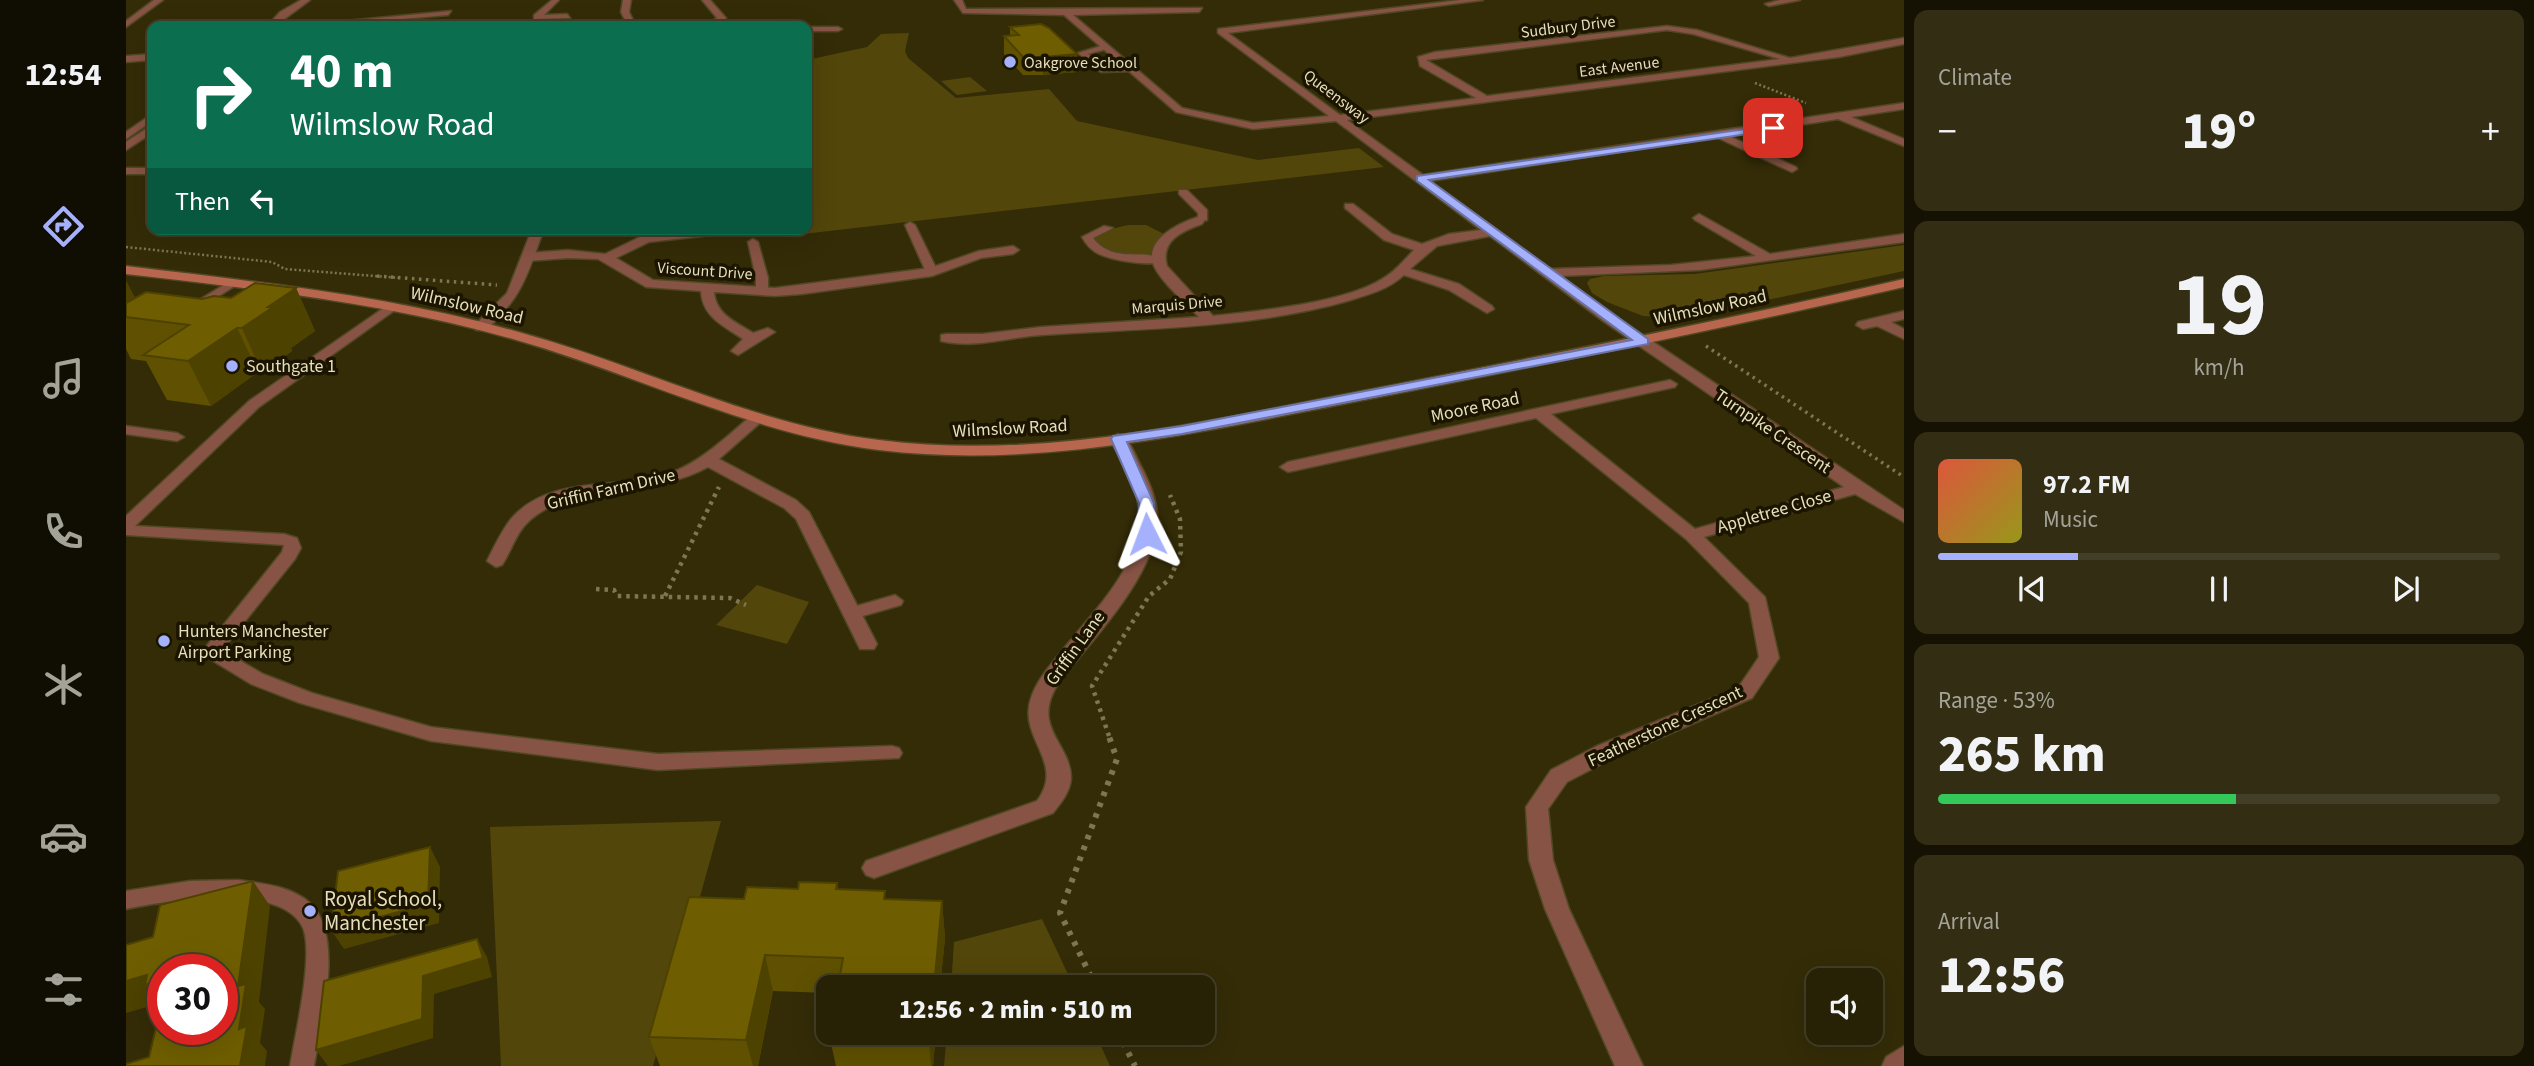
<!DOCTYPE html>
<meta charset="utf-8">
<style>
:root{--surface:#272105;--page:#332e13;--text:#f1f3f6;--muted:#a4a39a;--line:#433e27;--accent:#a5b1fc}
body{margin:0;font-family:"Source Sans 3",sans-serif;background:var(--page);color:var(--text);height:100vh;display:flex;flex-direction:column;font-size:26px;white-space:nowrap}
*{box-sizing:border-box;margin:0}
p{font-size:23px;color:var(--muted)}
.icon{flex:none;width:38px;height:38px;fill:none;stroke:currentColor;stroke-width:2;stroke-linecap:round;stroke-linejoin:round}
.map{position:relative;flex:1;overflow:hidden}
.panel{display:flex;flex-direction:column;gap:10px;padding:10px;background:#151203;width:630px}
.panel>*{flex:none}
.guide{position:absolute;left:21px;top:21px;width:665px;height:214px;border-radius:14px;box-shadow:0 7px 28px #0002,0 0 0 2px var(--line);background:#0b6e4f;color:#fff;overflow:hidden}
.controls{position:absolute;left:1680px;top:968px;display:grid;gap:14px}
.controls a{display:grid;place-items:center;width:77px;height:77px;border-radius:14px;background:var(--surface);box-shadow:0 7px 28px #0002,0 0 0 2px var(--line);font-size:35px}
.speed{position:absolute;left:21px;top:954px;display:flex;gap:14px;font-size:35px;font-weight:700;text-align:center}
.speed>*{display:grid;place-content:center;width:91px;height:91px;border-radius:50%;background:var(--surface);box-shadow:0 7px 28px #0002,0 0 0 2px var(--line);line-height:1}
.speed .limit{border:10px solid #d22;background:#fff;color:#111}
.pin{position:absolute;display:grid;place-items:center;width:60px;height:60px;color:#fff;margin:-30px;border-radius:14px;box-shadow:0 4px 10px #0006}
.me{position:absolute;width:77px;margin:-38px;rotate:357deg;stroke-linejoin:round;filter:drop-shadow(0 0 5px #0008)}
.turn{display:flex;align-items:center;gap:24px;height:147px;padding:0 28px;font-size:32px}
.turn .icon{width:91px;height:91px;stroke-width:2.5}
.turn b{display:block;font-size:49px;line-height:60px}
.then{display:flex;align-items:center;height:66px;padding:0 28px;background:#0003;gap:14px;font-size:26px}
.big{font-size:52px;font-weight:800;line-height:1.1}
.panel .card{flex:1;display:flex;flex-direction:column;justify-content:center;gap:10px;min-width:0;padding:0 24px;border-radius:14px;background:var(--page)}
.panel .dial{align-items:center;gap:0}
.dial b{font-size:91px;line-height:1}
.song{display:flex;align-items:center;gap:21px}
.cover{width:84px;height:84px;border-radius:10px;background:linear-gradient(135deg,hsl(10 70% 55%),hsl(60 70% 35%))}
.played{height:7px;border-radius:4px;background:linear-gradient(90deg,var(--accent) 25%,var(--line) 25%)}
.keys{display:flex;justify-content:space-around;direction:ltr}
.heat{display:flex;justify-content:space-between;align-items:center;font-size:38px;direction:ltr}
.charge{height:10px;border-radius:5px;background:linear-gradient(90deg,#34c759 53%,var(--line) 0)}
.trip{position:absolute;left:690px;top:975px;width:399px;height:70px;border-radius:14px;background:var(--surface);box-shadow:0 7px 28px #0002,0 0 0 2px var(--line);font-weight:800;line-height:70px;text-align:center}
main{display:flex;flex:1;min-height:0}
.tab-bar{display:flex;flex-direction:column;width:126px;justify-content:space-around;align-items:center;background:#100d02;color:var(--muted)}
.tab-bar .icon{width:49px;height:49px}
.tab-bar .selected{color:var(--accent)}
.tab-bar b{font-size:32px;color:var(--text)}
.map>svg:first-child{display:block}
.green{fill:#52460a}
.lines{fill:none;stroke-linecap:round;stroke-linejoin:round}
.service-casing{stroke:#504824;stroke-width:3}
.minor-casing{stroke:#504824;stroke-width:3}
.tertiary-casing{stroke:#504824;stroke-width:3}
.secondary-casing{stroke:#504824;stroke-width:3}
.path-far3{stroke:#7e7652;stroke-width:2.5;stroke-dasharray:2 2.5;stroke-linecap:butt}
.path-far2{stroke:#7e7652;stroke-width:3.5;stroke-dasharray:2.5 4.5;stroke-linecap:butt}
.path-far1{stroke:#7e7652;stroke-width:4.5;stroke-dasharray:3.5 5;stroke-linecap:butt}
.path{stroke:#7e7652;stroke-width:6;stroke-dasharray:4.5 7;stroke-linecap:butt}
.service{fill:#875344;fill-rule:evenodd}
.minor{fill:#875344;fill-rule:evenodd}
.tertiary{fill:#875344;fill-rule:evenodd}
.secondary{fill:#b9664f;fill-rule:evenodd}
.wall{fill:#5f5101}
.shaded-wall{fill:#4e4201}
.building{fill:#6f5e01;stroke:#4e4201;stroke-width:2}
.route{fill:#a5b1fc;stroke:#6b73a4;stroke-width:2}
.poi-dot{fill:#a5b1fc;stroke:#1b1500;stroke-width:2.5}
.labels{text-anchor:middle;stroke-width:7;stroke-linejoin:round;paint-order:stroke}
.far-street-label{font-size:16px;fill:#e6debc;stroke:#1b1500}
.far-poi-label{font-size:16px;fill:#e6debc;stroke:#1b1500;text-anchor:start}
.street-label{font-size:18px;fill:#e6debc;stroke:#1b1500}
.poi-label{font-size:18px;fill:#e6debc;stroke:#1b1500;text-anchor:start}
.near-poi-label{font-size:21px;fill:#e6debc;stroke:#1b1500;text-anchor:start}
</style>
<main>
<nav class="tab-bar">
<b>12:54</b>
<svg class="icon selected" aria-label="directions" viewBox="0 0 24 24"><path d="M12 3l9 9-9 9-9-9zM9 14v-3h6M13 9l2 2-2 2"/></svg>
<svg class="icon" aria-label="music" viewBox="0 0 24 24"><path d="M9 18V5l10-2v13"/><circle cx="6" cy="18" r="3"/><circle cx="16" cy="16" r="3"/></svg>
<svg class="icon" aria-label="phone" viewBox="0 0 24 24"><path d="M5 4h4l2 5-3 2q2 4 5 5l2-3 5 2v4C11 20 4 13 5 4z"/></svg>
<svg class="icon" aria-label="climate" viewBox="0 0 24 24"><path d="M12 3v18M4 7l16 10M4 17L20 7"/></svg>
<svg class="icon" aria-label="car" viewBox="0 0 24 24"><path d="M5 17H2v-5l4-1 3-4h7l3 4 3 1v5h-3M9 17h6M6 11h13"/><circle cx="7" cy="17" r="2"/><circle cx="17" cy="17" r="2"/></svg>
<svg class="icon" aria-label="filters" viewBox="0 0 24 24"><path d="M4 7h16M4 17h16"/><circle cx="9" cy="7" r="2"/><circle cx="15" cy="17" r="2"/></svg>
</nav>
<div class="map">
<svg width="1778" height="1066" viewBox="0 0 1778 1066">
<rect width="100%" height="100%" fill="#342c07"/>
<g class="green">
<polygon points="783,33 779,51 782,58 830,98 923,89 951,121 1132,160 1233,148 1258,167 677,234 674,229 681,229 681,60 741,47 755,34"/>
<polygon points="844,77 861,91 831,95 815,81"/>
<polygon points="1002,225 1020,225 1042,236 1032,260 1011,259 968,246 965,234"/>
<polygon points="1778,245 1778,271 1557,318 1517,316 1481,302 1466,293 1461,283 1464,279 1478,276 1569,274"/>
<polygon points="631,585 683,602 661,644 590,625"/>
<polygon points="595,821 527,1066 375,1066 364,827"/>
<polygon points="916,919 948,987 825,987 828,942"/>
<polygon points="821,1032 969,1033 984,1066 818,1066"/>
</g>
<g class="lines">
<defs>
<g id="service">
<polygon points="426,0 433,0 418,15 441,14 444,18 408,19 408,15"/>
<polygon points="978,45 981,49 962,54 980,67 1005,67 1008,71 975,72 952,53"/>
<polygon points="26,114 26,121 0,139 0,132"/>
<polygon points="1053,190 1061,190 1081,210 1081,220 1068,223 1067,221 1072,217 1072,213 1053,194"/>
<polygon points="784,222 789,225 812,272 810,274 800,272 779,225"/>
<path d="M 978,226 L 987,228 L 967,238 C 988,265 1018,247 1038,260 C 1026,268 984,260 971,253 C 964,249 960,244 956,237 Z"/>
<polygon points="627,239 632,242 642,278 642,291 636,295 630,291 630,278 622,242"/>
<polygon points="106,280 110,281 110,285 70,311 66,312 60,308"/>
<polygon points="265,303 269,304 269,310 133,407 9,526 158,534 171,538 175,548 169,559 96,650 137,674 186,693 305,727 532,754 766,746 773,748 776,753 773,758 532,770 305,741 174,703 125,684 79,656 76,652 79,648 156,552 158,545 0,535 0,516 123,401"/>
<polygon points="0,426 51,433 58,437 51,441 0,434"/>
<polygon points="769,595 777,601 775,605 726,619 720,617 717,613 720,609"/>
<path d="M 112,880 C 134,883 166,886 184,903 C 219,936 195,1023 188,1066 L 164,1066 C 169,1035 188,956 177,928 C 156,881 39,901 0,909 L 0,891 L 64,881 Z"/>
</g>
<g id="minor">
<polygon points="28,0 37,0 0,27 0,21"/>
<polygon points="175,0 184,0 149,26 141,26 154,12"/>
<polygon points="576,0 584,0 600,18 592,26 577,26 591,18"/>
<path d="M 828,0 L 836,0 L 840,9 L 1076,8 L 1073,12 L 947,15 L 1056,108 L 1127,123 L 1203,116 L 1092,33 L 1092,29 L 1334,0 L 1357,0 L 1102,33 L 1214,115 L 1350,98 L 1294,66 L 1292,57 L 1309,52 L 1541,26 L 1571,30 L 1664,58 L 1778,38 L 1778,44 L 1713,57 L 1221,120 L 1297,175 L 1778,103 L 1778,109 L 1725,117 L 1778,139 L 1778,146 L 1712,119 L 1603,136 L 1670,167 L 1671,169 L 1666,172 L 1590,137 L 1304,181 L 1424,269 L 1545,265 L 1630,256 L 1569,220 L 1567,218 L 1573,214 L 1644,254 L 1778,234 L 1778,242 L 1574,270 L 1433,276 L 1487,315 L 1778,510 L 1778,522 L 1729,494 L 1578,537 L 1639,597 L 1653,658 L 1626,698 L 1487,758 L 1441,782 L 1422,809 L 1427,860 L 1443,909 L 1517,1066 L 1489,1066 L 1419,909 L 1403,860 L 1400,807 L 1425,770 L 1471,746 L 1612,688 L 1633,657 L 1623,603 L 1560,539 L 1410,418 L 1162,472 L 1154,467 L 1162,462 L 1544,380 L 1551,384 L 1549,387 L 1425,414 L 1569,529 L 1718,487 L 1477,321 L 1364,236 L 1311,246 L 1284,269 L 1333,284 L 1366,306 L 1368,309 L 1361,313 L 1323,290 L 1278,275 C 1263,289 1244,294 1225,300 C 1125,329 1019,328 916,335 C 883,337 848,349 815,341 L 815,335 L 820,334 L 856,334 L 915,327 L 1073,317 C 1061,304 1035,282 1028,266 C 1017,240 1053,223 1072,217 L 1078,221 L 1076,224 C 1056,231 1034,241 1041,266 L 1087,316 C 1132,311 1218,303 1256,279 C 1269,272 1278,260 1288,250 L 1258,240 L 1219,208 L 1219,204 L 1227,204 L 1266,234 L 1296,244 L 1323,234 L 1355,230 L 1210,121 L 1127,129 L 1050,112 L 938,15 L 837,13 ZM 1541,30 L 1567,34 L 1654,59 L 1361,96 L 1300,60 Z"/>
<polygon points="1654,0 1674,0 1643,6 1639,4"/>
<polygon points="325,11 322,15 197,26 167,26"/>
<polygon points="681,27 712,27 716,29 712,31 681,31"/>
<polygon points="26,54 26,60 0,62 0,56"/>
<polygon points="26,125 26,133 0,150 0,142"/>
<rect x="0" y="168" width="26" height="6"/>
<path d="M 571,229 L 609,229 L 603,233 L 523,242 L 490,258 L 527,280 L 649,288 L 804,268 L 853,251 L 887,246 L 893,250 L 887,254 L 855,258 L 806,276 L 676,294 L 649,296 L 588,292 C 590,315 610,322 627,333 L 642,328 L 649,332 L 612,355 L 605,351 L 617,339 C 598,326 576,317 575,291 L 520,287 L 472,259 L 442,258 L 401,261 L 395,257 L 401,253 L 442,250 L 479,254 L 516,236 Z"/>
<polygon points="1778,311 1778,319 1765,322 1778,329 1778,339 1751,326 1737,329 1730,325 1732,322"/>
<path d="M 630,414 L 638,419 L 635,422 L 593,459 L 670,500 L 683,512 L 751,644 L 748,649 L 734,649 L 670,519 L 658,508 L 582,467 C 526,499 444,480 401,523 C 389,535 385,552 376,565 L 370,567 L 361,561 C 368,547 375,532 385,519 C 424,473 496,491 547,472 C 577,460 600,437 625,416 Z"/>
<path d="M 992,434 C 1004,437 1010,458 1016,468 C 1025,486 1033,505 1031,525 C 1025,582 965,640 932,684 C 904,728 946,744 945,779 C 944,792 935,803 927,813 L 748,878 L 740,875 L 736,868 L 740,861 L 911,801 C 941,761 889,738 906,695 C 913,677 927,662 939,647 C 971,607 1022,559 1012,503 C 1009,480 994,459 984,439 Z"/>
<polygon points="1778,1046 1778,1066 1756,1066 1760,1057"/>
</g>
<g id="tertiary">
<polygon points="497,0 505,0 503,12 510,26 502,26 495,12"/>
<path d="M 406,229 L 418,229 C 401,275 397,296 360,330 L 350,330 L 350,324 L 381,293 Z"/>
</g>
<path id="secondary" d="M 0,266 C 133,282 266,296 396,333 C 516,366 629,425 753,440 C 918,461 1081,421 1242,390 C 1421,355 1600,320 1778,279 L 1778,287 C 1600,328 1421,364 1242,399 C 1081,430 918,470 753,450 C 625,434 510,374 387,339 C 261,303 130,289 0,274 Z"/>
</defs>
<use href="#service" class="service-casing"/>
<use href="#minor" class="minor-casing"/>
<use href="#tertiary" class="tertiary-casing"/>
<use href="#secondary" class="secondary-casing"/>
<g class="path-far3">
<polyline points="1629,83 1680,103"/>
<polyline points="0,247 146,262 159,269 274,278"/>
</g>
<g class="path-far2">
<polyline points="251,276 371,285"/>
<polyline points="1580,346 1778,477"/>
</g>
<g class="path-far1">
<polyline points="470,589 488,590 491,596 604,598 620,605"/>
<polyline points="539,596 593,487"/>
<polyline points="983,736 966,686 1023,596 1044,579 1055,552 1054,519 1044,495"/>
</g>
<g class="path">
<polyline points="970,987 934,913 991,759 982,734"/>
<polyline points="992,1032 1009,1066"/>
</g>
<use href="#service" class="service"/>
<use href="#minor" class="minor"/>
<use href="#tertiary" class="tertiary"/>
<use href="#secondary" class="secondary"/>
</g>
<g class="wall">
<polygon points="884,27 951,54 951,72 917,75 897,75 878,54 878,36 884,36"/>
<polygon points="0,281 9,298 76,299 105,298 170,288 189,331 165,348 166,351 136,373 132,372 85,406 41,400 20,361 5,359 0,349"/>
<polygon points="711,883 712,889 760,899 816,901 819,938 814,987 702,987 702,993 647,991 632,1066 534,1066 523,1037 618,899"/>
<polygon points="810,1032 807,1066 710,1066 704,1039"/>
</g>
<g class="shaded-wall">
<polygon points="951,54 951,72 917,75 917,57"/>
<polygon points="0,281 11,302 0,308"/>
<polygon points="170,288 189,331 165,348 166,351 136,373 116,328 142,307"/>
<polygon points="111,328 132,372 85,406 62,361"/>
<polygon points="304,847 314,867 313,923 218,949 205,930"/>
<polygon points="127,881 144,906 133,1002 139,1009 134,1043 141,1051 139,1066 114,1066 112,986"/>
<polygon points="816,901 819,938 814,987 808,987"/>
<polygon points="351,939 361,957 366,977 308,994 307,1038 213,1066 202,1066 190,1050"/>
<polygon points="639,955 647,991 632,1066 627,1066 620,1040"/>
<polygon points="21,975 37,979 37,1005 35,1003 0,1013 0,981"/>
<polygon points="804,1032 810,1032 807,1066 805,1066 803,1043"/>
</g>
<g class="building">
<polygon points="915,24 923,28 951,54 917,57 897,57 878,36 893,35 884,27"/>
<polygon points="129,283 170,288 142,307 147,307 116,328 111,328 62,361 17,355 63,325 0,317 0,303 20,292 76,299 88,296 105,298"/>
<polygon points="304,847 302,904 205,930 212,871"/>
<polygon points="127,881 112,986 120,984 113,1029 121,1026 114,1066 0,1066 0,1064 23,1057 37,998 37,1029 96,1029 96,970 37,970 37,979 19,985 21,975 0,981 0,945 27,937 34,905"/>
<polygon points="673,882 711,883 710,889 759,891 758,899 816,901 808,987 712,987 717,958 639,955 620,1040 523,1037 563,897 618,899 621,887 672,889"/>
<polygon points="351,939 357,958 297,976 296,1019 190,1050 198,981"/>
<polygon points="705,1032 804,1032 803,1043 704,1039"/>
</g>
<polygon class="route" points="1647,125 1650,126 1650,130 1303,180 1522,339 1522,344 1056,434 1001,442 1028,503 1029,534 1021,539 1013,534 1013,503 985,439 987,436 1056,426 1506,340 1291,181 1291,176"/>
<g class="poi-dot">
<circle cx="884" cy="62" r="7"/>
<circle cx="106" cy="366" r="7"/>
<circle cx="38" cy="641" r="7"/>
<circle cx="184" cy="911" r="7"/>
</g>
<g class="labels">
<g class="far-street-label">
<text transform="translate(1442 26) rotate(-7)" y="6">Sudbury Drive</text>
<text transform="translate(1493 66) rotate(-7)" y="6">East Avenue</text>
<text transform="translate(1211 96) rotate(37)" y="6">Queensway</text>
<text transform="translate(579 270) rotate(4)" y="6">Viscount Drive</text>
<text transform="translate(1051 304) rotate(-5)" y="6">Marquis Drive</text>
</g>
<g class="far-poi-label">
<text x="898" y="68">Oakgrove School</text>
</g>
<g class="street-label">
<text transform="translate(341 305) rotate(13)" y="6">Wilmslow Road</text>
<text transform="translate(1584 307) rotate(-12)" y="6">Wilmslow Road</text>
<text transform="translate(1349 407) rotate(-12)" y="6">Moore Road</text>
<text transform="translate(884 428) rotate(-3)" y="6">Wilmslow Road</text>
<text transform="translate(1647 431) rotate(34)" y="6">Turnpike Crescent</text>
<text transform="translate(485 489) rotate(-13)" y="6">Griffin Farm Drive</text>
<text transform="translate(1648 511) rotate(-16)" y="6">Appletree Close</text>
<text transform="translate(949 648) rotate(-54)" y="6">Griffin Lane</text>
<text transform="translate(1539 726) rotate(-25)" y="6">Featherstone Crescent</text>
</g>
<g class="poi-label">
<text x="120" y="372">Southgate 1</text>
<text x="52" y="637">Hunters Manchester<tspan x="52" dy="21">Airport Parking</tspan></text>
</g>
<g class="near-poi-label">
<text x="198" y="906">Royal School,<tspan x="198" dy="24">Manchester</tspan></text>
</g>
</g>
</svg>
<div class="controls">
<a><svg class="icon" aria-label="sound" viewBox="0 0 24 24"><path d="M4 9h4l5-4v14l-5-4H4zM17 9q2 3 0 6"/></svg></a>
</div>
<div class="speed"><div class="limit">30</div></div>
<div class="pin" style="left:1647px;top:128px;background:#d93025"><svg class="icon" aria-label="arrive" viewBox="0 0 24 24"><path d="M6 21V4h12l-3 4 3 4H6"/></svg></div>
<svg class="me" style="left:1021px;top:534px" viewBox="-20 -20 40 40"><path d="M0-17L14 15 0 8-14 15z" fill="#a5b1fc" stroke="#fff" stroke-width="4"/></svg>
<div class="trip">12:56 · 2 min · 510 m</div>
<div class="guide">
<div class="turn"><svg class="icon" aria-label="right" viewBox="0 0 24 24"><path d="M7 20v-9h11M14 6l5 5-5 5"/></svg><div><b>40 m</b>Wilmslow Road</div></div>
<div class="then">Then<svg class="icon" aria-label="left" viewBox="0 0 24 24"><path d="M17 20v-9H6M10 6l-5 5 5 5"/></svg></div>
</div>
</div>
<section class="panel">
<div class="card"><p>Climate</p>
<div class="heat"><a>−</a><b class="big">19°</b><a>+</a></div>
</div>
<div class="card dial"><b>19</b><p>km/h</p></div>
<div class="card">
<div class="song"><i class="cover"></i><div><b>97.2 FM</b><p>Music</p></div></div>
<div class="played"></div>
<div class="keys"><svg class="icon" aria-label="previous" viewBox="0 0 24 24"><path d="M18 5L8 12l10 7zM5 5v14"/></svg><svg class="icon" aria-label="pause" viewBox="0 0 24 24"><path d="M8 5v14M16 5v14"/></svg><svg class="icon" aria-label="next" viewBox="0 0 24 24"><path d="M6 5l10 7-10 7zM19 5v14"/></svg></div>
</div>
<div class="card"><p>Range · 53%</p><b class="big">265 km</b><div class="charge"></div></div>
<div class="card"><p>Arrival</p><b class="big">12:56</b></div>
</section>
</main>
